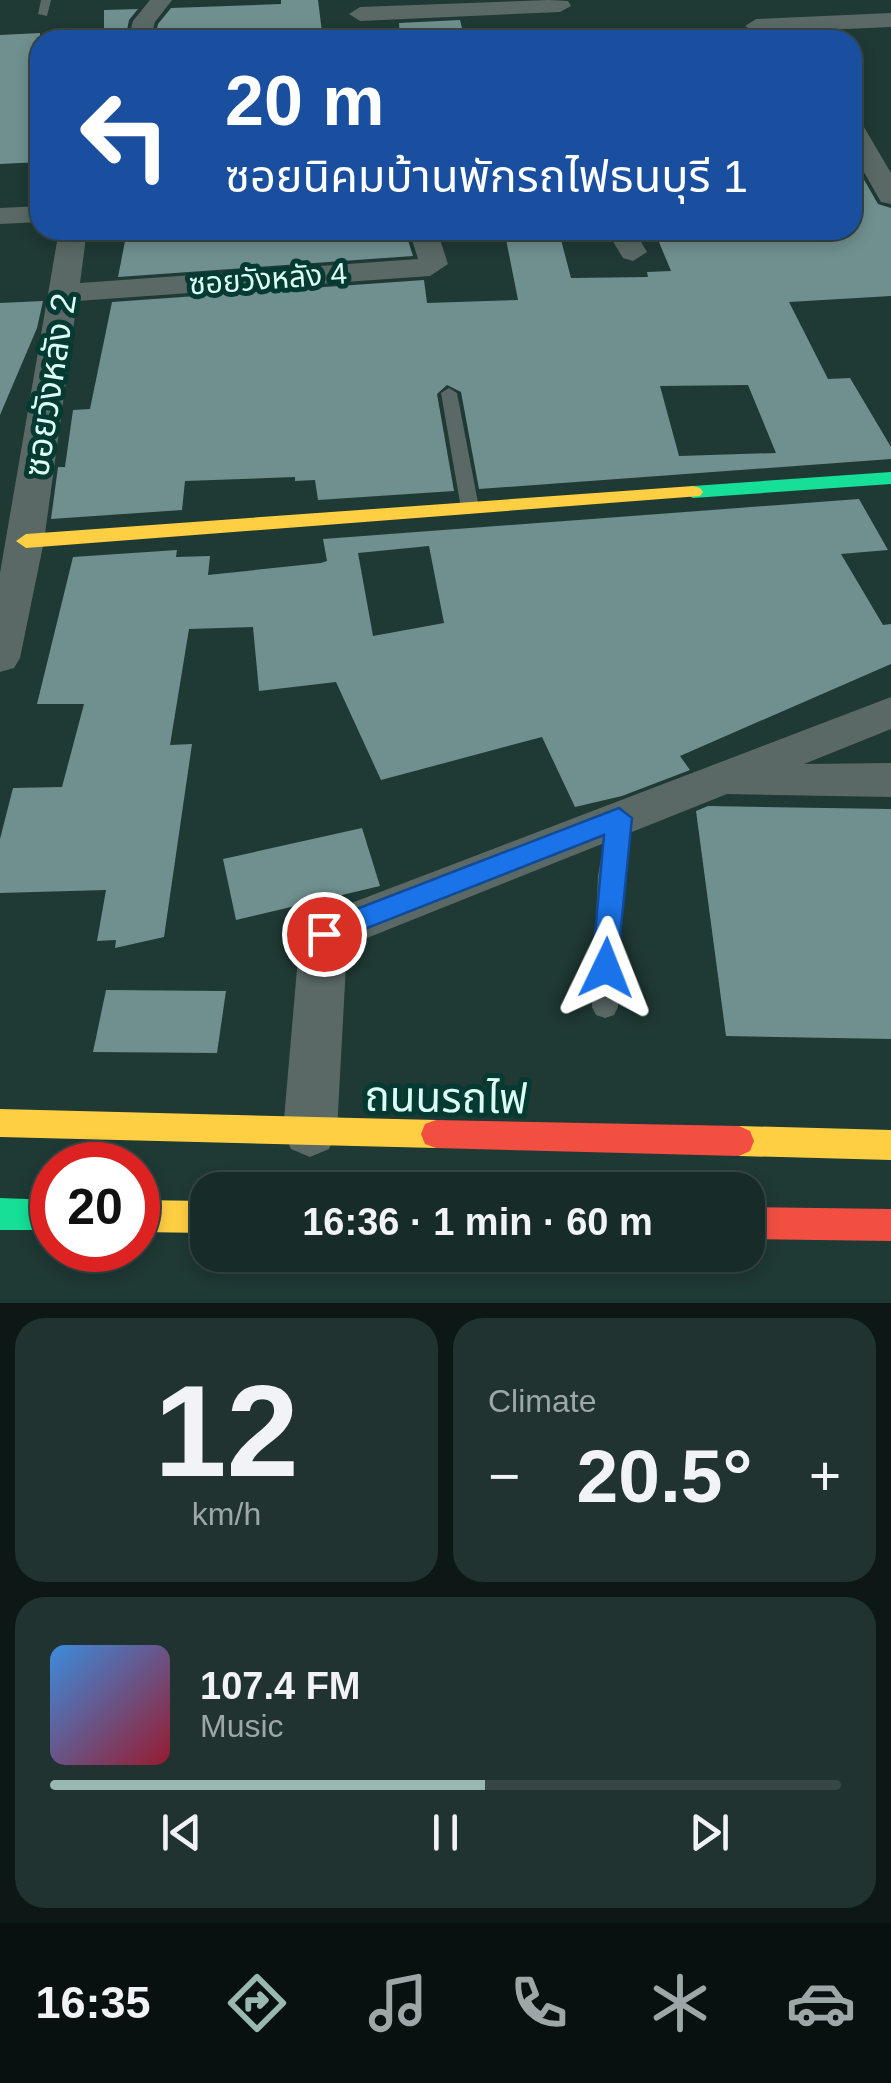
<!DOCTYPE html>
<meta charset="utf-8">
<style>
:root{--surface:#172b28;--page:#203330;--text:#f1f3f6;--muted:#9ea7a8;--line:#364745;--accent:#9ab8b2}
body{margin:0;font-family:Arial,"Noto Sans Thai",sans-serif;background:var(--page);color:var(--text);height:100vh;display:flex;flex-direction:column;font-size:38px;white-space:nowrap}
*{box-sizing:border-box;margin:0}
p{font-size:32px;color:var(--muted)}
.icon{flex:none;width:55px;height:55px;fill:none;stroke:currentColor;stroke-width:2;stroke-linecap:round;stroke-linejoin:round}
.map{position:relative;height:1303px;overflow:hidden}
.drawer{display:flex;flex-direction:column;gap:15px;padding:15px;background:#0d1816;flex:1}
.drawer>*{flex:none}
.hud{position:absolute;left:30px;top:30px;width:832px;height:210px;border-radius:30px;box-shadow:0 5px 15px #0003,0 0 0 2px var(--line);background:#1a4fa0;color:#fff;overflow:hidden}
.speed{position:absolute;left:30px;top:1142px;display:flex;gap:20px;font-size:50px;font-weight:700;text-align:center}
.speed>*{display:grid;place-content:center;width:130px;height:130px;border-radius:50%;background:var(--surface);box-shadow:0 5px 15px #0003,0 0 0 2px var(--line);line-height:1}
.speed .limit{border:15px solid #d22;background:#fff;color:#111}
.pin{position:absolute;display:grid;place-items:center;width:85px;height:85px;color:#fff;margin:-42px;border:5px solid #fff;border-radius:50%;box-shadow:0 2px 10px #0007}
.me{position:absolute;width:110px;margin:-55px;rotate:2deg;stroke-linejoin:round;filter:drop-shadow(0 0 8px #0008)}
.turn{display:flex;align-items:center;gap:35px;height:210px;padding:0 30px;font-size:45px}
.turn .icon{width:130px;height:130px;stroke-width:2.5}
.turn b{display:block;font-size:70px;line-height:85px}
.big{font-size:75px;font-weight:700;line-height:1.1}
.drawer .tile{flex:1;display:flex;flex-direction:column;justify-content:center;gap:15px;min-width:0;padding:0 35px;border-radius:30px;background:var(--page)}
.drawer .dial{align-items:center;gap:0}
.dial b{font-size:130px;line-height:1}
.song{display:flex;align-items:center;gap:30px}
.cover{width:120px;height:120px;border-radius:15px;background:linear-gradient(135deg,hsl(210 70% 55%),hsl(350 70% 35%))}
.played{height:10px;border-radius:5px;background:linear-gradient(90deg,var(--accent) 55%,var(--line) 55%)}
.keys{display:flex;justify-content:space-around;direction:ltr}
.heat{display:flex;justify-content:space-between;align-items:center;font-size:55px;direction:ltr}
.drawer .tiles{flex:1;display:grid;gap:15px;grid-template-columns:1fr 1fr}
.tile:last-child{grid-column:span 2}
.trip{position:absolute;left:190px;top:1172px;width:575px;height:100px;border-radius:30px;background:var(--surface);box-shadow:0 5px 15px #0003,0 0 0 2px var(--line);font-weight:700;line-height:100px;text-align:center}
.menu{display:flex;height:160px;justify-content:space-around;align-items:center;background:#091110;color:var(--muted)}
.menu .icon{width:70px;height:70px}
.menu .selected{color:var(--accent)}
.menu b{font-size:45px;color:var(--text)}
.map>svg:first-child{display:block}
.building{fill:#708f8f;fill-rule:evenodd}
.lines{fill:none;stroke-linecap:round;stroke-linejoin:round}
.path{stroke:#5f6e6b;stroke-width:4;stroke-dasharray:2.5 2.5;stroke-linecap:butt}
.lane{fill:#5a6965;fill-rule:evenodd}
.street{fill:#5a6965;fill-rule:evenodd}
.fast{fill:#16e098;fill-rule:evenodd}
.slow{fill:#ffcf43;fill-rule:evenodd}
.jam{fill:#f24e42;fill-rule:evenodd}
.route{fill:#1a73e8;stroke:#114b97;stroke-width:2.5}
.labels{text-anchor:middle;stroke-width:10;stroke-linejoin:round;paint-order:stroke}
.far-street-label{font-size:30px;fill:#dcfdf5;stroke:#053a32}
.street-label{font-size:35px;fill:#dcfdf5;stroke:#053a32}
.near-street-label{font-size:42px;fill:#dcfdf5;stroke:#053a32}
</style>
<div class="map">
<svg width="891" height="1303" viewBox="0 0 891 1303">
<rect width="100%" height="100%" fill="#1f3935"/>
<g class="building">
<polygon points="281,0 318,0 323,40 154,40 158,24 171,8 281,4"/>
<polygon points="138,9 129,20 125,40 104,40 104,10"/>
<polygon points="460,20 465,40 400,40 399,23"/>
<polygon points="40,33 40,162 0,164 0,35"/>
<path d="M 859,171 L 878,204 L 891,208 L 891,296 L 789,302 L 828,379 L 850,378 L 891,447 L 891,459 L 479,489 L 461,392 L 447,385 L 437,394 L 454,491 L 318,500 L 315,480 L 295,481 L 295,477 L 185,481 L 182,510 L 51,519 L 58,467 L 65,467 L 73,410 L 90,409 L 112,302 L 424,280 L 427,303 L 518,300 L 505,234 L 559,232 L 571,278 L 648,277 L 647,272 L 671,271 L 654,230 L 856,230 L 852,172 ZM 748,385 L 776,453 L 679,456 L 660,386 Z"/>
<polygon points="236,230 237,239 405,231 413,256 118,277 127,231"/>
<polygon points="43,301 37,328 0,415 0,303"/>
<path d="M 859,499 L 888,550 L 841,554 L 883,625 L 891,624 L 891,664 L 680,756 L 690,770 L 622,796 L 575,807 L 542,737 L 381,780 L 336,682 L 259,691 L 253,627 L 189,629 L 170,745 L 192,744 L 164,937 L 115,948 L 116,940 L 97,941 L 106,890 L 0,893 L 0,839 L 13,788 L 62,787 L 84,704 L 37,704 L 73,557 L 177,550 L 176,557 L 210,556 L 208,575 L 321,563 L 327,561 L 323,539 ZM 429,546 L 444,623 L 373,636 L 358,553 Z"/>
<polygon points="708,806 891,809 891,1039 726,1036 696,811"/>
<polygon points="362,828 380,886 236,920 223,859"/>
<polygon points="106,990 226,991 217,1053 93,1052"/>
</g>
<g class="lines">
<polyline class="path" points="569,32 653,31"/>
<g class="lane">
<polygon points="41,0 51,0 47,16 38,14"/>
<polygon points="449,388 457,393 479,508 470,514 461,508 441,393"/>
<polygon points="619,809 627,812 630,818 622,876 618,1007 614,1015 605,1018 596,1015 592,1007 598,876 608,818 611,812"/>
</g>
<g class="street">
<polygon points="150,0 172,0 155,22 150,40 128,40 133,21"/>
<polygon points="549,0 568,1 571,6 560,12 360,21 349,14 360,7"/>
<polygon points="891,13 891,27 756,33 745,26 756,19"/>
<polygon points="852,120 861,122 891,173 891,204 881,202 852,151"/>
<polygon points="40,206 40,222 0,224 0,208"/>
<polygon points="59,230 87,230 80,283 418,259 409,230 437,230 448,264 430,276 77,301 44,541 20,658 14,668 0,672 0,573"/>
<polygon points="606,230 634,230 647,252 633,261 623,258"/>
<polygon points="891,697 891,729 804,764 891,763 891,797 727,794 347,946 337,1131 329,1149 310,1157 291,1149 283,1131 300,934 307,920"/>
</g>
<g class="fast">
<polygon points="891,472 891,484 693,498 683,492 693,486"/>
<polygon points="0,1198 52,1200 52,1230 0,1230"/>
</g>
<g class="slow">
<polygon points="693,486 700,488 703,492 700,496 26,548 16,541 26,534"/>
<polygon points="0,1109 436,1120 447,1124 451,1134 447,1144 436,1148 0,1137"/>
<polygon points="739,1126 891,1130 891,1160 739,1156 728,1151 724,1141 728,1131"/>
<polygon points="138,1200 208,1201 208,1233 138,1232"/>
</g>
<g class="jam">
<polygon points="436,1120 739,1126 750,1131 754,1141 750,1151 739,1156 436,1148 425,1144 421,1134 425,1124"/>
<polygon points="748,1207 891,1209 891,1241 748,1239"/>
</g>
</g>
<polygon class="route" points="619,808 632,818 616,977 606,980 596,977 592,968 604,835 324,945 315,942 311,934 315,925"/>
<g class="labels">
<g class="far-street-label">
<text transform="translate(268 279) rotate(-4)" y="10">ซอยวังหลัง 4</text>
</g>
<g class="street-label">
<text transform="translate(50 385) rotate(-81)" y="12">ซอยวังหลัง 2</text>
</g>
<g class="near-street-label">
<text transform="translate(446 1097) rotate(1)" y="15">ถนนรถไฟ</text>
</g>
</g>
</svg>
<div class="speed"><div class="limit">20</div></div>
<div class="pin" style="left:324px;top:934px;background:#d93025"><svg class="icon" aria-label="arrive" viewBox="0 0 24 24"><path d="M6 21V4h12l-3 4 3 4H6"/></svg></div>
<svg class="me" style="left:606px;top:968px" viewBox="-20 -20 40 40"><path d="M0-17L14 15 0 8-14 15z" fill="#1a73e8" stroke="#fff" stroke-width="4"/></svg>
<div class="trip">16:36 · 1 min · 60 m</div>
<div class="hud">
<div class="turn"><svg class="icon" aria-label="left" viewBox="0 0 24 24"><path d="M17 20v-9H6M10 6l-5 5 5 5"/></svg><div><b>20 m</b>ซอยนิคมบ้านพักรถไฟธนบุรี 1</div></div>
</div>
</div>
<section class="drawer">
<div class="tiles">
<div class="tile dial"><b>12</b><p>km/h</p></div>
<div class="tile"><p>Climate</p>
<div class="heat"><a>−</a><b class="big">20.5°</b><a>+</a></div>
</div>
<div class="tile">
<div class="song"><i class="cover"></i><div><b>107.4 FM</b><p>Music</p></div></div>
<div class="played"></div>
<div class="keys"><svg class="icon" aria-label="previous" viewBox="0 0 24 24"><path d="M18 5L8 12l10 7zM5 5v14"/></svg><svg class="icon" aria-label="pause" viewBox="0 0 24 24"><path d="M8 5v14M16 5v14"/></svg><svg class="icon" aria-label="next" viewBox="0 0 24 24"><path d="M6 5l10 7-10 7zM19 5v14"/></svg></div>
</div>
</div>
</section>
<nav class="menu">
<b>16:35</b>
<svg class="icon selected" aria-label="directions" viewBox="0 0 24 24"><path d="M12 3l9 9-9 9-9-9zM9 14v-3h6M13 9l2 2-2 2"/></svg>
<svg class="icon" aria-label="music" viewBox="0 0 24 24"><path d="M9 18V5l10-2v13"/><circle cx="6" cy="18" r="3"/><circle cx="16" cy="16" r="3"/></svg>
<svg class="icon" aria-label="phone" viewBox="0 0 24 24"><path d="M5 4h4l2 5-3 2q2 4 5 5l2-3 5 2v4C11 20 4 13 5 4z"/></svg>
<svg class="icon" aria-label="climate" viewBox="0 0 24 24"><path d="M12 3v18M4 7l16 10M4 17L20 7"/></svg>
<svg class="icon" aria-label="car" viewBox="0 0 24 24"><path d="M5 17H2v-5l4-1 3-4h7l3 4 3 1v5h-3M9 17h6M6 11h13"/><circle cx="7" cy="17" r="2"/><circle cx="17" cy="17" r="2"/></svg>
</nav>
